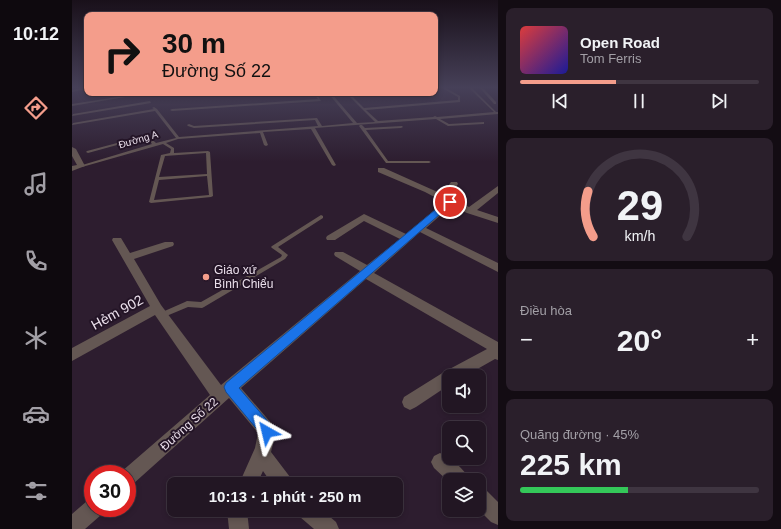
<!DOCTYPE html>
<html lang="vi">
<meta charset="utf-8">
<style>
:root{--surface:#221623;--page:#2a1f2b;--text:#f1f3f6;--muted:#a29fa6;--line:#3f3541;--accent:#f49d8b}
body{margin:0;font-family:Arial,sans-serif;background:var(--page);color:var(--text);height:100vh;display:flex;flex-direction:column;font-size:15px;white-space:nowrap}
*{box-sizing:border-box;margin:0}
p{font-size:13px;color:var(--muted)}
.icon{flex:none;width:22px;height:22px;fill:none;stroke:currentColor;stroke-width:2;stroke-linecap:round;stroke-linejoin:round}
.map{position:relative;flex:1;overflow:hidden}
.panel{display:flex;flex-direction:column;gap:8px;padding:8px;background:#130c13;width:283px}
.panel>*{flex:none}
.top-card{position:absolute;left:12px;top:12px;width:354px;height:84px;border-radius:8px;box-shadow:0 2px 6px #0003,0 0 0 1px var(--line);background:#f49d8b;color:#111;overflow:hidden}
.controls{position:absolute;left:370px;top:369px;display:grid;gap:8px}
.controls a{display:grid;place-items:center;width:44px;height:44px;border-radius:8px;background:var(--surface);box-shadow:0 2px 6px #0003,0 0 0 1px var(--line);font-size:20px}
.speed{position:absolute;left:12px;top:465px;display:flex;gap:8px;font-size:20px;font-weight:700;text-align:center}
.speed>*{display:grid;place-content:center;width:52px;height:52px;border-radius:50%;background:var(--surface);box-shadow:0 2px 6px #0003,0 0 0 1px var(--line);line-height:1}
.speed .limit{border:6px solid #d22;background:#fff;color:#111}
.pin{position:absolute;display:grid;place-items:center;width:34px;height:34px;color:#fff;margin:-17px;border:2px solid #fff;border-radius:50%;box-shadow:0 1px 4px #0007}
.me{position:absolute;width:44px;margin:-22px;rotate:323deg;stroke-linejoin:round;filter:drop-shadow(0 0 3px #0008)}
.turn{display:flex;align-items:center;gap:14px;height:84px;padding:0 12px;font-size:18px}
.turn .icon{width:52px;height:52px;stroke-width:2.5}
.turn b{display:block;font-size:28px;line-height:34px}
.big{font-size:30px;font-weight:600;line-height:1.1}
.panel .tile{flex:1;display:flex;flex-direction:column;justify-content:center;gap:6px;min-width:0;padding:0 14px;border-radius:8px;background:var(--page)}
.panel .dial{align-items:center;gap:0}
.dial svg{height:104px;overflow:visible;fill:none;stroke:var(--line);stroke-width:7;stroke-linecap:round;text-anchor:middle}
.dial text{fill:var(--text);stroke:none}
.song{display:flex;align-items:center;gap:12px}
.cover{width:48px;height:48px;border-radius:6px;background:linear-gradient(135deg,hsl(0 70% 55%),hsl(240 70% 35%))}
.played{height:4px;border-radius:2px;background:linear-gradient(90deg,var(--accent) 40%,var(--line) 40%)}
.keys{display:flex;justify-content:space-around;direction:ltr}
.heat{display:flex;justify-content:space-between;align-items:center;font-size:22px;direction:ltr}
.charge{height:6px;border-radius:3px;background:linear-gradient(90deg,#34c759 45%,var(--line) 0)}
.trip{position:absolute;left:95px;top:477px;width:236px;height:40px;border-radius:8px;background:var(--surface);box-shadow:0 2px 6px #0003,0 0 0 1px var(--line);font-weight:600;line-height:40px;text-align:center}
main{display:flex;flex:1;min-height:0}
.tab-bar{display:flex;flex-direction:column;width:72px;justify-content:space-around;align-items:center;background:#0e090e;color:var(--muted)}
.tab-bar .icon{width:28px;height:28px}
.tab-bar .active{color:var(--accent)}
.tab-bar b{font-size:18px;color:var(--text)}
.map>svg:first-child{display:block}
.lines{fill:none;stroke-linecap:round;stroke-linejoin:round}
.service{fill:#645753;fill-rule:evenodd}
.minor{fill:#645753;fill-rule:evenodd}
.route{fill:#1a73e8;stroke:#114b97}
.poi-dot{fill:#f49d8b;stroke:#231426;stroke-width:1.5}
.labels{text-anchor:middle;stroke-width:4;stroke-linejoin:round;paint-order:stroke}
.far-street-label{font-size:10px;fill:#ebe0ec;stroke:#231426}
.poi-label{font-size:12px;fill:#ebe0ec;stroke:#231426;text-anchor:start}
.street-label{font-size:12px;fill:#ebe0ec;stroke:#231426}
.near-street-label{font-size:14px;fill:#ebe0ec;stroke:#231426}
</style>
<main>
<nav class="tab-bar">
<b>10:12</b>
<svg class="icon active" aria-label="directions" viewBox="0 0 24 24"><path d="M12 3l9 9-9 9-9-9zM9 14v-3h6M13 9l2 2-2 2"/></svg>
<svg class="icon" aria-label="music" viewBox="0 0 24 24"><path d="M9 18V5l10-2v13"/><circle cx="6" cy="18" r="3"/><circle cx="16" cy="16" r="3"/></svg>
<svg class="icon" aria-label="phone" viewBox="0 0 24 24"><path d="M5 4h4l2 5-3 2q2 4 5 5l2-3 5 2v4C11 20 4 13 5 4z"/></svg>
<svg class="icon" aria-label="climate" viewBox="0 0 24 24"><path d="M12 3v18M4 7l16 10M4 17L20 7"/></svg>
<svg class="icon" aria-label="car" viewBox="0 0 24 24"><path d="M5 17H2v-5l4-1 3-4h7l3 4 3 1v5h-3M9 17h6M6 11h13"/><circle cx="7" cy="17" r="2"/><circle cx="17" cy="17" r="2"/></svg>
<svg class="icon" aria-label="filters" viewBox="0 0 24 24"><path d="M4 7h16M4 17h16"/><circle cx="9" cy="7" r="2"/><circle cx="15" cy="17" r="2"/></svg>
</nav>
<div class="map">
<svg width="426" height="529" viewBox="0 0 426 529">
<rect width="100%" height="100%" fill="#2d1d2f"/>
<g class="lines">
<g class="service">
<polygon points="9,88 15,89 0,92 0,90"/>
<path d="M 370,88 L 374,88 L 388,96 L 388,102 L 294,110 L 306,121 L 361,117 L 363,116 L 365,117 L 422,112 L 397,88 L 400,88 L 424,112 L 426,112 L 426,114 L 368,119 L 377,124 L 412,122 L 412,124 L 411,124 L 376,126 L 364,119 L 243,128 L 264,165 L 262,166 L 260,165 L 239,129 L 191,132 L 196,145 L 194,146 L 192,145 L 188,133 L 106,139 L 94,143 L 102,148 L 102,153 L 136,151 L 138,152 L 141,196 L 139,197 L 79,203 L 77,202 L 89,155 L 98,153 L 99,149 L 91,144 L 10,167 L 7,166 L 80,144 L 74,137 L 16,153 L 14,152 L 15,151 L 75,135 L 84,143 L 104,138 L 83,111 L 0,125 L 1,123 L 82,109 L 80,108 L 82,107 L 85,109 L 107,137 L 246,126 L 243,120 L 122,128 L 116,126 L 115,125 L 117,124 L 122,126 L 244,118 L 245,118 L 250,126 L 281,123 L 256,93 L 259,93 L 285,123 L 303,122 L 274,93 L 277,93 L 292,108 L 386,100 L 386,97 ZM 134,153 L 135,174 L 87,177 L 93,156 ZM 135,176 L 137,195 L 82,200 L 87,180 Z"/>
<polygon points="408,88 411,88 424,102 424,104 422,104"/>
<polygon points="71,93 77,93 0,106 0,104"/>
<polygon points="241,93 244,93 249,101 100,111 98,110 100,109 246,99"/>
<polygon points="78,101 79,103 0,116 1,114"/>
<polygon points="288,125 290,125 293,128 330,126 331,127 329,128 294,130 316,161 357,161 359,162 357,163 314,163 287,126"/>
<polygon points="249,215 251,216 251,218 206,247 216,255 213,259 132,307 130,308 116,307 92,317 90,318 88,317 87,315 88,313 113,302 115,301 129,302 209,257 210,255 200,248 199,247 200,246"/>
</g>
<g class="minor">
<polygon points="0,147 4,149 13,166 0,171 0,166 5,165 0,156"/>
<polygon points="306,168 312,168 370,194 379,182 385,182 386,184 376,197 397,207 426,186 426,193 405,210 426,217 426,223 395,213 379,206 354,228 426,263 426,272 348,232 302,273 426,342 426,360 423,359 393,376 377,376 377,385 344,407 338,410 332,407 330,402 332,397 372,372 415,349 294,279 169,388 200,424 203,436 199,452 218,477 220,484 200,484 191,471 185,484 167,484 183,448 186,433 157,398 61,484 55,487 55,474 48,474 49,472 138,395 83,315 0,361 0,348 78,306 40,240 41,238 49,238 58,253 93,242 101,242 102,244 101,246 62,259 89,305 149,385 288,271 263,256 262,254 263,252 271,252 295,265 328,239 292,221 263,240 255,240 254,238 255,236 292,214 334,234 372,202 353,192 306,172"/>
<path d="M 368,453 C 379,458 393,469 397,480 L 377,480 L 377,482 L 362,468 L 359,462 L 362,456 Z"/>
<polygon points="407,488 414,490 426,502 426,525 419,522 407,510"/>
<polygon points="21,499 21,508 32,508 29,515 13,529 0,529 0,514 15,501"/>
<polygon points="155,510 175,510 177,529 157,529"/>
<polygon points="225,510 250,510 264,522 267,529 242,529 228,517"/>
</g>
</g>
<linearGradient id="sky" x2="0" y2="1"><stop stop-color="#19101a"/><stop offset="0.54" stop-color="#464058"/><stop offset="1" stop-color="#464058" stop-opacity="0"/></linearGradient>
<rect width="426" height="162" fill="url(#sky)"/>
<polygon class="route" points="375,200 378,200 382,202 167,388 199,425 202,432 200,437 195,439 190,437 188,433 154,392 152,387 154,383"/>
<circle class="poi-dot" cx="134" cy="277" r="4"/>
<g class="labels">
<g class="far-street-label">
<text transform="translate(66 139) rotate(-16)" y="4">Đường A</text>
</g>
<g class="poi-label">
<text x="142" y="274">Giáo xứ<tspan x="142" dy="14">Bình Chiểu</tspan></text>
</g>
<g class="street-label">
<text transform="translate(117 424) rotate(-42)" y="4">Đường Số 22</text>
</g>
<g class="near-street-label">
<text transform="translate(45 312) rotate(-29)" y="5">Hẻm 902</text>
</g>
</g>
</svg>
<div class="controls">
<a><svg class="icon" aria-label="sound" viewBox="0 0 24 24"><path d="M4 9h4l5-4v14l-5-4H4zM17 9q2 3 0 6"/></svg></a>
<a><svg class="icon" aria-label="search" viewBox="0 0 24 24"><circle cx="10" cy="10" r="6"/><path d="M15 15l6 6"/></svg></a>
<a><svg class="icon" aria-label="layers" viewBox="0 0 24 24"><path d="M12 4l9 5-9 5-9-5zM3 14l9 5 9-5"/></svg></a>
</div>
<div class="speed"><div class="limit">30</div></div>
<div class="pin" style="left:378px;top:202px;background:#d93025"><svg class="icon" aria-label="arrive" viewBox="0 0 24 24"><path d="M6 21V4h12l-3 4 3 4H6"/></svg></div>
<svg class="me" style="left:195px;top:432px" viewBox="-20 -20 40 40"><path d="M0-17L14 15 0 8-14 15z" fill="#1a73e8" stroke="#fff" stroke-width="4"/></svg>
<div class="trip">10:13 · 1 phút · 250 m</div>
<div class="top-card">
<div class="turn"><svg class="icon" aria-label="right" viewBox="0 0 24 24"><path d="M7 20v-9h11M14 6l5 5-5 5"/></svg><div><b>30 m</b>Đường Số 22</div></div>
</div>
</div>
<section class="panel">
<div class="tile">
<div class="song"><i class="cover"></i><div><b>Open Road</b><p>Tom Ferris</p></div></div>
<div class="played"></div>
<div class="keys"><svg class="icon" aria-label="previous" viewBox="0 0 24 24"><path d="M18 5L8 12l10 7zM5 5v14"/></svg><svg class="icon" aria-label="pause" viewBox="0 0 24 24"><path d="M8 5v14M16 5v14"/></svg><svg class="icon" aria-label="next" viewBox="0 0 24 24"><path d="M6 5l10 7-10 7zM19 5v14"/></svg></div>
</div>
<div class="tile dial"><svg viewBox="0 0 100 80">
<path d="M14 69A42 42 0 1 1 86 69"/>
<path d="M14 69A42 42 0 0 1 10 34" stroke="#f49d8b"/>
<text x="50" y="56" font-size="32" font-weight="700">29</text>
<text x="50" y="72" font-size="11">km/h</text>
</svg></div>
<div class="tile"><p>Điều hòa</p>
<div class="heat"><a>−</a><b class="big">20°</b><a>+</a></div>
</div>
<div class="tile"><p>Quãng đường · 45%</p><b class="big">225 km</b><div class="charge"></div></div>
</section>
</main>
